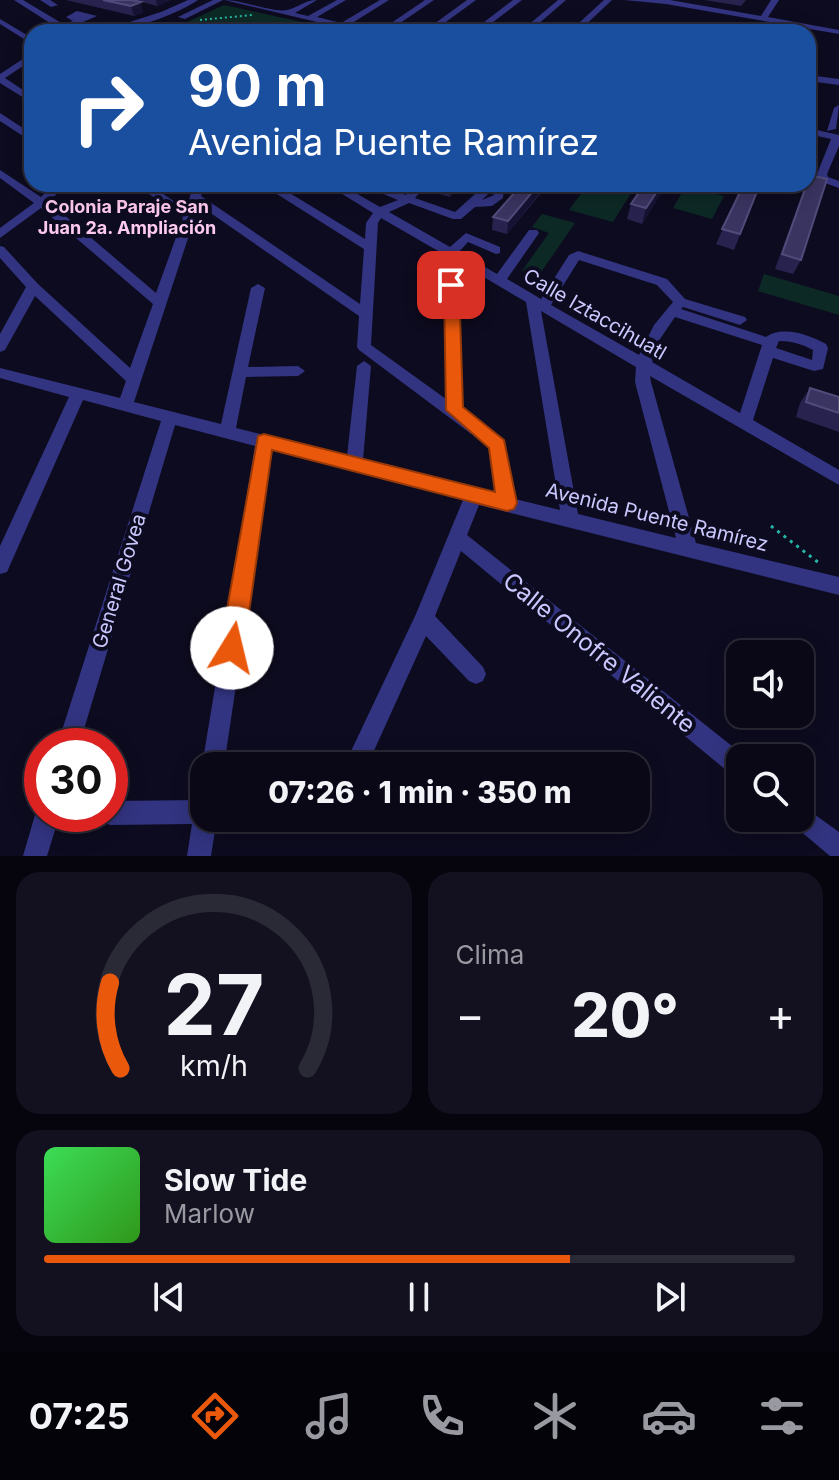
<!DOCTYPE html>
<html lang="es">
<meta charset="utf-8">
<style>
:root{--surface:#0a0817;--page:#131120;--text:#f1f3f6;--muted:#999aa1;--line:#2a2936;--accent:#ea580c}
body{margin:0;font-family:Inter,sans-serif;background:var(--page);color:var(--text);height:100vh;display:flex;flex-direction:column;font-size:30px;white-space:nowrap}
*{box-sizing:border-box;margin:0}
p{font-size:26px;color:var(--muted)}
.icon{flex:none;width:44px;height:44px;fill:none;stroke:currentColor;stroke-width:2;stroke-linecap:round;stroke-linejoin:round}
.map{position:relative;height:856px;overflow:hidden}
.sheet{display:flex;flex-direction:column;gap:16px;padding:16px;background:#06040d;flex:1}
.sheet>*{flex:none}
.banner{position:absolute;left:24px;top:24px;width:792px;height:168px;border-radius:24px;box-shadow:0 4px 20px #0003,0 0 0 2px var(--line);background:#1a4fa0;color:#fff;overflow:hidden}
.controls{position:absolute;left:726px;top:640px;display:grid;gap:16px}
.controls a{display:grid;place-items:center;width:88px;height:88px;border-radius:16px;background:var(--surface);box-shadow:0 4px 20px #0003,0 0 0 2px var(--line);font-size:40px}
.speed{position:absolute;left:24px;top:728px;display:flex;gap:16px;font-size:40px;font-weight:700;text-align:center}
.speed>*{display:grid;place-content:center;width:104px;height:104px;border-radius:50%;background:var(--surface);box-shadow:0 4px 20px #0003,0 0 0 2px var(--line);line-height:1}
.speed .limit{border:12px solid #d22;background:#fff;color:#111}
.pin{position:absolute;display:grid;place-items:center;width:68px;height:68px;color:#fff;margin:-34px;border-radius:16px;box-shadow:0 4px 12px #0006}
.me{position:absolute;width:88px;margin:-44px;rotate:9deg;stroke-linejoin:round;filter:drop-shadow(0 0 6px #0008)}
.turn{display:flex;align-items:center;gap:28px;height:168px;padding:0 32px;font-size:36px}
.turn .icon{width:104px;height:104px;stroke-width:2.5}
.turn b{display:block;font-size:56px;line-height:68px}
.big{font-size:60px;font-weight:800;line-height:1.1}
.sheet .widget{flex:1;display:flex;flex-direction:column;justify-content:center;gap:12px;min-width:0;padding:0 28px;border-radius:24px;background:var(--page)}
.sheet .dial{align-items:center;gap:0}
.dial svg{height:208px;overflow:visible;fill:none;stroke:var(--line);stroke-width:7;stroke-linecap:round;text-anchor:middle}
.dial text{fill:var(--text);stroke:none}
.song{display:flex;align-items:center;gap:24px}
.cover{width:96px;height:96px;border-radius:12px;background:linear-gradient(135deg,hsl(130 70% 55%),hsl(110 70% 35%))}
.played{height:8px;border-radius:4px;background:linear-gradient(90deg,var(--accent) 70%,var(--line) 70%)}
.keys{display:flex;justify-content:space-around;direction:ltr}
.heat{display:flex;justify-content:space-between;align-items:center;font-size:44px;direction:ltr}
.sheet .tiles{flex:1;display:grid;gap:16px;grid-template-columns:1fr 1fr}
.widget:last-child{grid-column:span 2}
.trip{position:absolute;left:190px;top:752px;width:460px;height:80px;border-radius:24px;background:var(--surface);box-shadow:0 4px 20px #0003,0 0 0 2px var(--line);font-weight:800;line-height:80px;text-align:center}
.tab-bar{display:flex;height:128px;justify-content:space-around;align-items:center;background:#040309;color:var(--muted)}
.tab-bar .icon{width:56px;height:56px}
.tab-bar .on{color:var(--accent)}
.tab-bar b{font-size:36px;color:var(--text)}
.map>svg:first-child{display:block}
.green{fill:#0d2926}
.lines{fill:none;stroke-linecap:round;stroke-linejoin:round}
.path-far1{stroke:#25b6a5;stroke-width:2;stroke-dasharray:2 3;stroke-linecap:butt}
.path{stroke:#25b6a5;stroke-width:3;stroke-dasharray:3 5;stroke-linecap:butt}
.minor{fill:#323481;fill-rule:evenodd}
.wall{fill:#28224e}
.shaded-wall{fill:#161233}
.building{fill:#3a3461;stroke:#504b7a;stroke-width:2}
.route{fill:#ea580c;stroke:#983908;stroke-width:2}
.labels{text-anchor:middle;stroke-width:8;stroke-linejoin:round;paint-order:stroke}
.far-neighbourhood-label{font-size:18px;font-weight:bold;fill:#ffcaef;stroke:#0d0b1f}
.street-label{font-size:20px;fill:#cbc8ff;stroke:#0d0b1f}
.near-street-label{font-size:24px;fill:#cbc8ff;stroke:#0d0b1f}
</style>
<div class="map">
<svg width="839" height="856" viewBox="0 0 839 856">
<rect width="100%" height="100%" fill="#0d0b1f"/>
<g class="green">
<polygon points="224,5 347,32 178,32 181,30 169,27 185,23"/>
<polygon points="588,184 610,184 633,190 613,222 569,210"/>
<polygon points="686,186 724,196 712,219 673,208"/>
<polygon points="542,214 575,223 537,278 522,271 549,233 532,227"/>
<polygon points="764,274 839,296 839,315 758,291"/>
</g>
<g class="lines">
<g class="path-far1">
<polyline points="200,20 252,15"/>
<polyline points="186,25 198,32"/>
</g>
<polyline class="path" points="771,526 819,563"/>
<g class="minor">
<polygon points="14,0 23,0 63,24 73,21 66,17 77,11 97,16 69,28 74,32 64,32"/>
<polygon points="40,0 50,0 58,5 51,7"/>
<path d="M 188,0 L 198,0 C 174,16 127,32 98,32 L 161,12 Z"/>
<polygon points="213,0 223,0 185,19 178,17"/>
<path d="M 224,0 C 242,0 274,13 287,10 C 298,8 304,0 317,0 L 295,13 L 308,16 L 337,0 L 346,0 L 317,17 L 341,23 L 380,0 L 389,0 L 349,25 L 375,32 L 342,28 Z"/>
<polygon points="425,0 434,0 387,32 378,32"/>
<polygon points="467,0 476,0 432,32 423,32"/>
<polygon points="513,0 522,0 480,32 471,32"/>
<polygon points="558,0 566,0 529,32 520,32"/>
<polygon points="604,0 612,0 578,32 569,32"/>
<polygon points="624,0 670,0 761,16 771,0 779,0 768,17 839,30 839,34 666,4"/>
<polygon points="0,19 32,38 32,44 0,24"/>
<polygon points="32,53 32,60 5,78 32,96 32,103 0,83 0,74"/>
<polygon points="808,75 839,79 839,85 808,81"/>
<polygon points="839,105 836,129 827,131 834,108"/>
<polygon points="0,113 32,134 32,142 0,121"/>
<polygon points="808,128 839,135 839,146 827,174 828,177 839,181 839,188 819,181 817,174 831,139 808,134"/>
<path d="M 0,170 L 41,197 L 54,184 L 66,184 L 49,202 L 156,293 L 183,218 L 135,184 L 148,184 L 186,209 L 194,184 L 206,184 L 201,196 L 360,304 L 364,249 L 261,184 L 275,184 L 365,239 L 366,223 L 373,213 L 326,184 L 340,184 L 380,207 L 398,200 L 359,184 L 376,184 L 406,195 L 415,184 L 427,184 L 415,198 L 455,212 L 485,185 L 504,188 L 503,198 L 492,206 L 475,207 L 461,219 L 453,219 L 409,203 L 389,212 L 450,247 L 466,233 L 500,247 L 500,253 L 496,254 L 468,242 L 459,252 L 497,274 L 529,230 L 537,230 L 539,233 L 507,279 L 541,299 L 569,255 L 578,251 L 667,279 L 685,299 L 745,317 L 747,320 L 740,325 L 683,307 L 681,309 L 766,337 C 782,325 810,335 826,344 L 828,348 L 823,369 L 814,371 L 773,358 L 753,420 L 839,470 L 839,485 L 650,376 L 651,382 L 696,543 L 839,577 L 839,595 L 479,505 L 467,535 L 747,758 L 740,758 L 740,778 L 732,775 L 461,551 L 435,616 L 483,667 L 486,674 L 483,681 L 476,684 L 469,681 L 426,636 L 367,766 L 344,766 L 416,614 L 463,500 L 271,450 L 224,766 L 204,766 L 204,772 L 202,766 L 255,446 L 175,425 L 79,746 L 57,746 L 161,421 L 83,400 L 7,572 L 0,574 L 0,546 L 69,397 L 0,378 L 0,368 L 120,398 L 126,381 L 35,296 L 5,350 L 0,352 L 0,334 L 26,287 L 0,258 L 0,246 L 4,247 L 38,284 L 130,368 L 153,304 L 41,208 L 0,238 L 0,228 L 34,203 L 0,178 ZM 491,191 L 494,195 L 482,200 ZM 199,205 L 359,316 L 357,347 L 359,350 L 490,448 L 497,494 L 363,460 L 371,366 L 364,361 L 357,366 L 347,456 L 236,428 L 246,377 L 298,376 L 305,371 L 298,366 L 248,367 L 265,288 L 258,284 L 251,288 L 221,424 L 134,402 ZM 381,218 L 445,255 L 446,399 L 371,345 L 378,223 ZM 579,260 L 657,285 L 673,302 L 654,325 L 639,355 L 551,305 ZM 458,262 L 526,302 L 560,510 L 515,499 L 504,440 L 462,410 ZM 541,311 L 636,367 L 635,382 L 676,538 L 578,514 ZM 675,317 L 762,345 L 740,413 L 652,362 L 660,339 ZM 779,341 C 791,341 802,344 813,350 L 812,360 L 776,348 Z"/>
<polygon points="633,184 626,188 620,185 621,184"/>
<polygon points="204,800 204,818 217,818 211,856 187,856 192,824 110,825 102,821 99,814 110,814 110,801"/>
<polygon points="800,804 839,832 839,856 830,856 792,824 789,818 800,818"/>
<polygon points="42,805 42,814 91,814 87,822 79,826 56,827 47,856 23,856 35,815"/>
</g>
</g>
<g class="wall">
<polygon points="66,0 132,0 143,12 134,16"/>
<polygon points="135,0 171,0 157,6"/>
<polygon points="704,0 746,0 741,6"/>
<polygon points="437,184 463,184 450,197 436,193"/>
<polygon points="522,184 575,184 568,192 547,186 507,234 492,230 493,217"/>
<polygon points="667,184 642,224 627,219 631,204"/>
<polygon points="710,184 760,184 734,250 716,244 740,192"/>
<polygon points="806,184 807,184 801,260 793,274 775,269"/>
<polygon points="810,388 839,397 839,432 796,417 800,403"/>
</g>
<g class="shaded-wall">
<polygon points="156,0 171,0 157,6"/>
<polygon points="141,2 143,12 134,16 131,6"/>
<polygon points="450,184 463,184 450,197"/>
<polygon points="539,184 547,184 507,234 508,221"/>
<polygon points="662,184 667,184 642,224 646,208"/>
</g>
<g class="building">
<polygon points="103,0 132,0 141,2 131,6"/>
<polygon points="160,25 190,32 144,32"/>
<polygon points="808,122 815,123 808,142"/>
<polygon points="810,175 827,179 801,260 782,254"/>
<polygon points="522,184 539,184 508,221 493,217"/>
<polygon points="645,184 662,184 646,208 631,204"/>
<polygon points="744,184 760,184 740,234 722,229"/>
<polygon points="810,388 839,397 839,413 806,402"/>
</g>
<polygon class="route" points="451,280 459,285 463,407 504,440 517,503 514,509 507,511 272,450 244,648 240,656 232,659 224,656 220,648 258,436 264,434 495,492 489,448 446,410 444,285"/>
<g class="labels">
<g class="far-neighbourhood-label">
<text x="127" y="213">Colonia Paraje San<tspan x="127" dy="21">Juan 2a. Ampliación</tspan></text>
</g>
<g class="street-label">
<text transform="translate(595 314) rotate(30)" y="7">Calle Iztaccihuatl</text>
<text transform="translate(657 517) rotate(14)" y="7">Avenida Puente Ramírez</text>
<text transform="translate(119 581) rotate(-73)" y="7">General Govea</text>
</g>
<g class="near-street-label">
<text transform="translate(599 653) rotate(39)" y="8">Calle Onofre Valiente</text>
</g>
</g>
</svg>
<div class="controls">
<a><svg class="icon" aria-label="sound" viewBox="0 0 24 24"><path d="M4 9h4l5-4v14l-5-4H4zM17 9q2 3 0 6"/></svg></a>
<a><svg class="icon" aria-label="search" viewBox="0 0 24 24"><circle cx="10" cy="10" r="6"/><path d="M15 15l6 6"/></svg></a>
</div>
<div class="speed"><div class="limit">30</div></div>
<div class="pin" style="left:451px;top:285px;background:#d93025"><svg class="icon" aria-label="arrive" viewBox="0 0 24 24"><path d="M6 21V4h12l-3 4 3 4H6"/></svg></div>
<svg class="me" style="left:232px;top:648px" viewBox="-20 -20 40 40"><circle r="19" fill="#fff"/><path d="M0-13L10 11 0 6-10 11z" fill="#ea580c"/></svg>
<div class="trip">07:26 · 1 min · 350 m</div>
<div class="banner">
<div class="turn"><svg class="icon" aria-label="right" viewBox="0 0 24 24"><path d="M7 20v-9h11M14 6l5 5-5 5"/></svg><div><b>90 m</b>Avenida Puente Ramírez</div></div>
</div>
</div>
<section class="sheet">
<div class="tiles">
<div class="widget dial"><svg viewBox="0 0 100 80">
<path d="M14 69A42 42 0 1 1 86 69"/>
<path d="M14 69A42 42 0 0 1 10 36" stroke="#ea580c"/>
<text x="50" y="56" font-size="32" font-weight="700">27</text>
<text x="50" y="72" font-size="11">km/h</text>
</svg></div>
<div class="widget"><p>Clima</p>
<div class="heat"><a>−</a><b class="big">20°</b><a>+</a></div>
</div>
<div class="widget">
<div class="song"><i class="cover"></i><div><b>Slow Tide</b><p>Marlow</p></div></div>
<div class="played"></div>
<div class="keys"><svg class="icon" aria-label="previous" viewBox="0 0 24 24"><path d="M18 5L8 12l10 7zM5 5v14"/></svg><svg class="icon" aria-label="pause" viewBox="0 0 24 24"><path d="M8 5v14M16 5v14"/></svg><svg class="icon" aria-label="next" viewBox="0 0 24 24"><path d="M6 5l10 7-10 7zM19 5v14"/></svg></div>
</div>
</div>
</section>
<nav class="tab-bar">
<b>07:25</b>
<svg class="icon on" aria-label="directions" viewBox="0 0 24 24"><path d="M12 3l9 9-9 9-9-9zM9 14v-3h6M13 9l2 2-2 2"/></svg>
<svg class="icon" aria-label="music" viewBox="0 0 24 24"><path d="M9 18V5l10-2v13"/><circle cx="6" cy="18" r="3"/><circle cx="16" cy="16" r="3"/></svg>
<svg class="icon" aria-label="phone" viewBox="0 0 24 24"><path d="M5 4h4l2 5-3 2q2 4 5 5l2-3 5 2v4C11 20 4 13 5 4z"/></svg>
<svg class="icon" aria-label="climate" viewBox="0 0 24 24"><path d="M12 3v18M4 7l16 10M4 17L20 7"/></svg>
<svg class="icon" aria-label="car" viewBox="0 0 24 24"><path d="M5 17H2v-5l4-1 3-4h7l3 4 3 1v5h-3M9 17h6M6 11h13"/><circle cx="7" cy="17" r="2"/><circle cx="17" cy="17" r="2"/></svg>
<svg class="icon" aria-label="filters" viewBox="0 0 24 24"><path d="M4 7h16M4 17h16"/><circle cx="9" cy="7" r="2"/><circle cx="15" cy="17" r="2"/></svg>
</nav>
